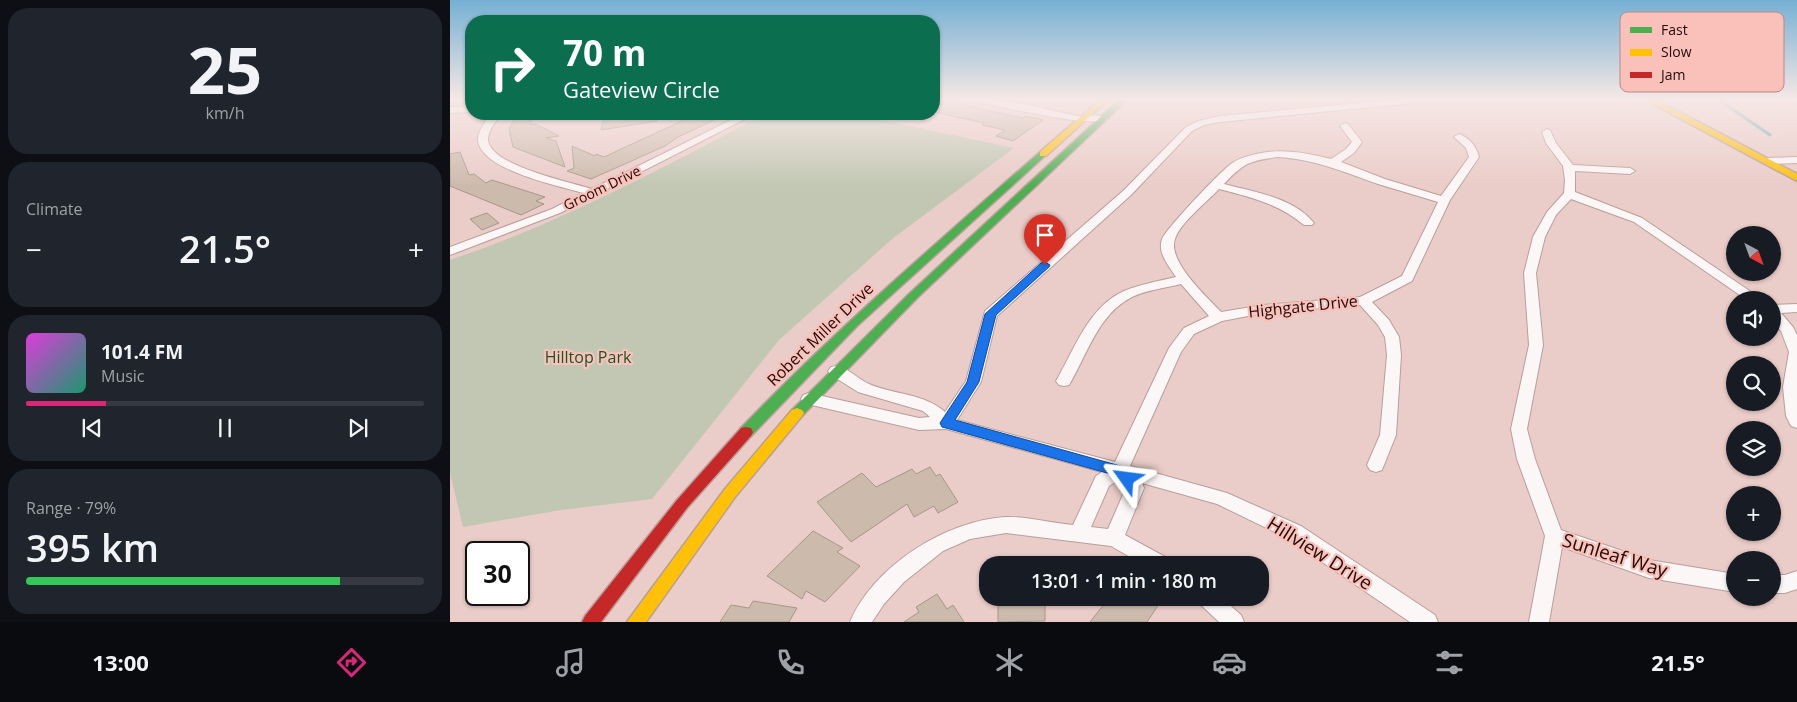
<!DOCTYPE html>
<meta charset="utf-8">
<style>
:root{--surface:#171b24;--page:#20242c;--text:#f1f3f6;--muted:#9ea1a6;--line:#363941;--accent:#db2777}
body{margin:0;font-family:"Open Sans",sans-serif;background:var(--page);color:var(--text);height:100vh;display:flex;flex-direction:column;font-size:19px;white-space:nowrap}
*{box-sizing:border-box;margin:0}
p{font-size:16px;color:var(--muted)}
.icon{flex:none;width:28px;height:28px;fill:none;stroke:currentColor;stroke-width:2;stroke-linecap:round;stroke-linejoin:round}
.map{position:relative;flex:1;overflow:hidden}
.details{display:flex;flex-direction:column;gap:8px;padding:8px;background:#0d0f14;width:450px}
.details>*{flex:none}
.guide{position:absolute;left:15px;top:15px;width:475px;height:105px;border-radius:20px;box-shadow:0 1px 4px #0004;background:#0b6e4f;color:#fff;overflow:hidden}
.needle{width:32px;rotate:139deg}
.controls{position:absolute;left:1276px;top:226px;display:grid;gap:10px}
.controls a{display:grid;place-items:center;width:55px;height:55px;border-radius:50%;background:var(--surface);box-shadow:0 1px 4px #0004;font-size:25px}
.speed{position:absolute;left:15px;top:541px;display:flex;gap:10px;font-size:25px;font-weight:700;text-align:center}
.speed>*{display:grid;place-content:center;width:65px;height:65px;border-radius:50%;background:var(--surface);box-shadow:0 1px 4px #0004;line-height:1}
.speed .limit{border:2px solid #111;border-radius:8px;background:#fff;color:#111}
.pin{position:absolute;display:grid;place-items:center;width:42px;height:42px;color:#fff;margin:-51px -21px;border-radius:50% 50% 50% 0;rotate:-45deg;box-shadow:0 0 5px #0007}
.pin .icon{rotate:45deg}
.me{position:absolute;width:55px;margin:-28px;rotate:301deg;stroke-linejoin:round;filter:drop-shadow(0 0 4px #0008)}
.turn{display:flex;align-items:center;gap:18px;height:105px;padding:0 15px;font-size:22px}
.turn .icon{width:65px;height:65px;stroke-width:2.5}
.turn b{display:block;font-size:35px;line-height:42px}
.big{font-size:38px;font-weight:600;line-height:1.1}
.details .card{flex:1;display:flex;flex-direction:column;justify-content:center;gap:8px;min-width:0;padding:0 18px;border-radius:20px;background:var(--page)}
.details .dial{align-items:center;gap:0}
.dial b{font-size:65px;line-height:1}
.song{display:flex;align-items:center;gap:15px}
.cover{width:60px;height:60px;border-radius:8px;background:linear-gradient(135deg,hsl(300 70% 55%),hsl(160 70% 35%))}
.played{height:5px;border-radius:2px;background:linear-gradient(90deg,var(--accent) 20%,var(--line) 20%)}
.keys{display:flex;justify-content:space-around;direction:ltr}
.heat{display:flex;justify-content:space-between;align-items:center;font-size:28px;direction:ltr}
.charge{height:8px;border-radius:4px;background:linear-gradient(90deg,#34c759 79%,var(--line) 0)}
.trip{position:absolute;left:529px;top:556px;width:290px;height:50px;border-radius:20px;background:var(--surface);box-shadow:0 1px 4px #0004;font-weight:600;line-height:50px;text-align:center}
.menu{display:flex;height:80px;justify-content:space-around;align-items:center;background:#090b0e;color:var(--muted)}
.menu .icon{width:35px;height:35px}
.menu .on{color:var(--accent)}
.menu b{font-size:22px;color:var(--text)}
main{display:flex;flex:1;min-height:0}
.map>svg:first-child{display:block}
.green{fill:#c1c7b3}
.lines{fill:none;stroke-linecap:round;stroke-linejoin:round}
.stream{stroke:#6aaab3;stroke-width:3}
.building{fill:#ccbaac;stroke:#a79689}
.street-casing{stroke:#b89e9b;stroke-width:2}
.fast-casing{stroke:#b89e9b;stroke-width:3}
.slow-casing{stroke:#b89e9b;stroke-width:3}
.jam-casing{stroke:#b89e9b;stroke-width:3}
.street{fill:#fcf7f7;fill-rule:evenodd}
.fast{fill:#4caf50;fill-rule:evenodd}
.slow{fill:#ffc107;fill-rule:evenodd}
.jam{fill:#c62828;fill-rule:evenodd}
.route{fill:#1a73e8;stroke:#114b97}
.labels{text-anchor:middle;stroke-width:4.5;stroke-linejoin:round;paint-order:stroke}
.far-street-label{font-size:14px;fill:#230b09;stroke:#f9c1b9}
.street-label{font-size:16px;fill:#230b09;stroke:#f9c1b9}
.park-label{font-size:16px;fill:#185626;stroke:#f9c1b9}
.near-street-label{font-size:19px;fill:#230b09;stroke:#f9c1b9}
.key{fill:#f9c1b9;stroke:#b98a84;stroke-width:1}
.key-label{font-size:14px;fill:#230b09}
</style>
<main>
<section class="details">
<div class="card dial"><b>25</b><p>km/h</p></div>
<div class="card"><p>Climate</p>
<div class="heat"><a>−</a><b class="big">21.5°</b><a>+</a></div>
</div>
<div class="card">
<div class="song"><i class="cover"></i><div><b>101.4 FM</b><p>Music</p></div></div>
<div class="played"></div>
<div class="keys"><svg class="icon" aria-label="previous" viewBox="0 0 24 24"><path d="M18 5L8 12l10 7zM5 5v14"/></svg><svg class="icon" aria-label="pause" viewBox="0 0 24 24"><path d="M8 5v14M16 5v14"/></svg><svg class="icon" aria-label="next" viewBox="0 0 24 24"><path d="M6 5l10 7-10 7zM19 5v14"/></svg></div>
</div>
<div class="card"><p>Range · 79%</p><b class="big">395 km</b><div class="charge"></div></div>
</section>
<div class="map">
<svg width="1347" height="622" viewBox="0 0 1347 622">
<rect width="100%" height="100%" fill="#eaccc8"/>
<path class="green" d="M 315,114 L 403,114 L 564,148 L 442,239 L 329,340 L 202,499 L 111,510 L 13,527 L 0,473 L 0,260 C 111,223 212,168 315,114 Z"/>
<g class="lines">
<polyline class="stream" points="1269,100 1320,135"/>
</g>
<g class="building">
<polygon points="494,101 573,118 576,116 593,120 563,141 546,136 555,130 532,125 534,123 484,112 484,107"/>
<polygon points="67,114 85,114 80,125 86,124 109,136 96,138 106,141 115,167 63,147 59,129"/>
<polygon points="155,114 207,114 207,121 151,130"/>
<polygon points="247,114 277,114 228,137 215,146 141,179 117,171 124,168 122,146 145,156 146,154 154,157"/>
<polygon points="10,152 19,175 24,174 36,183 42,180 95,197 86,201 94,204 71,215 0,186 0,154"/>
<polygon points="37,213 49,223 32,230 20,219"/>
<polygon points="480,467 486,476 490,474 508,502 488,513 484,506 464,517 457,504 401,542 367,502 412,473 426,487 462,469 466,474"/>
<polygon points="363,531 393,548 387,552 410,566 375,602 356,591 352,599 317,576"/>
<polygon points="487,594 497,609 503,605 514,622 454,622 469,612 466,607"/>
<polygon points="548,598 595,598 595,621 548,622"/>
<polygon points="659,598 698,598 709,604 697,622 640,622"/>
<polygon points="303,601 347,608 339,622 270,622 281,605 299,608"/>
</g>
<g class="lines">
<defs>
<g id="street">
<path d="M 529,100 C 556,96 599,111 628,116 C 637,117 651,113 658,119 C 645,129 553,107 533,103 Z"/>
<path d="M 941,100 L 968,100 L 964,103 L 770,122 L 754,125 L 742,131 L 681,195 L 547,316 L 531,382 L 507,420 L 665,462 L 719,348 L 734,328 L 759,316 L 731,284 C 715,288 697,290 682,297 C 648,314 637,355 619,385 L 614,386 L 609,385 L 606,381 C 624,350 639,306 674,291 C 691,284 709,281 726,277 C 719,266 707,253 712,239 C 716,229 775,166 784,162 C 790,158 799,156 806,154 C 832,148 856,153 881,159 L 896,149 L 902,142 L 890,126 L 895,123 L 898,124 L 912,142 L 904,153 L 891,162 L 935,179 L 991,196 L 1019,157 L 1016,148 L 1004,137 L 1009,134 C 1020,138 1026,146 1029,157 L 1000,200 L 962,281 L 922,302 L 939,320 L 949,337 L 951,355 L 946,435 L 932,470 L 926,472 L 920,470 L 917,465 L 930,435 L 937,355 L 935,337 L 928,325 L 910,305 L 814,313 L 772,321 L 744,334 L 731,352 L 680,466 L 777,493 L 851,526 L 985,615 L 988,622 L 960,622 L 837,538 L 767,504 L 692,483 L 694,488 L 675,535 L 719,559 L 722,565 L 694,565 L 661,546 L 556,533 L 520,539 L 493,551 L 454,582 L 434,604 L 422,622 L 400,622 C 424,566 495,521 555,517 C 575,516 602,523 623,525 L 646,476 L 652,472 L 496,429 L 469,430 L 353,403 L 351,399 L 353,395 L 359,393 L 469,418 L 480,417 L 473,411 L 408,392 L 381,375 L 378,371 L 381,367 C 395,363 406,379 419,384 C 444,395 474,393 495,412 L 516,381 L 535,311 L 673,191 L 736,127 L 748,121 L 770,116 ZM 828,157 C 864,159 894,172 928,184 C 948,190 968,196 988,202 L 952,276 L 910,297 L 814,305 L 771,312 C 757,297 717,261 725,239 C 730,223 757,202 769,189 C 800,197 829,204 854,225 L 862,225 L 864,223 C 843,197 804,192 774,184 C 794,163 799,161 828,157 ZM 667,481 L 675,490 L 658,529 L 641,527 L 659,486 Z"/>
<polygon points="21,106 21,112 0,113 0,107"/>
<path d="M 41,114 L 51,114 C 46,121 39,129 38,138 C 36,165 121,182 142,189 L 293,114 L 305,114 L 110,213 L 0,255 L 0,247 L 102,209 L 133,193 C 110,186 25,169 28,137 C 30,128 36,121 41,114 Z"/>
<polygon points="1097,129 1100,130 1106,143 1123,165 1180,168 1185,171 1180,174 1125,171 1125,192 1192,218 1313,300 1297,300 1184,222 1121,199 1106,215 1095,237 1086,273 1093,345 1077,429 1085,459 1111,530 1199,560 1285,574 1285,592 1199,578 1112,547 1099,622 1079,622 1095,536 1067,459 1061,429 1079,345 1074,273 1083,237 1097,212 1114,193 1115,180 1113,166 1096,143 1092,132"/>
<polygon points="1347,157 1347,163 1318,164 1313,161 1318,158"/>
<polygon points="1347,304 1347,312 1331,313 1343,327 1347,335 1347,428 1341,426 1336,416 1333,387 1339,352 1331,331 1322,321 1322,305"/>
<polygon points="1347,571 1347,589 1335,593 1322,593 1322,575 1335,575"/>
<polygon points="748,598 772,598 791,615 794,622 769,622 751,605"/>
</g>
<g id="fast">
<polygon points="669,100 677,100 467,298 352,416 347,418 342,416 340,413 342,410 459,294"/>
<path d="M 590,152 L 593,152 L 597,154 L 407,326 L 301,436 L 296,437 L 291,436 L 289,432 L 291,428 C 385,330 488,242 590,152 Z"/>
</g>
<g id="slow">
<polygon points="650,100 658,100 596,156 590,156 590,152"/>
<polygon points="1199,100 1207,100 1347,174 1347,181 1199,102"/>
<polygon points="347,408 352,410 354,413 352,416 285,497 196,622 177,622 275,489 342,410"/>
</g>
<polygon id="jam" points="296,427 301,428 303,432 301,436 237,508 151,622 132,622 135,616 227,500 291,428"/>
</defs>
<use href="#street" class="street-casing"/>
<use href="#fast" class="fast-casing"/>
<use href="#slow" class="slow-casing"/>
<use href="#jam" class="jam-casing"/>
<use href="#street" class="street"/>
<use href="#fast" class="fast"/>
<use href="#slow" class="slow"/>
<use href="#jam" class="jam"/>
</g>
<linearGradient id="sky" x2="0" y2="1"><stop stop-color="#75b0d3"/><stop offset="0.53" stop-color="#f6e8e6"/><stop offset="1" stop-color="#f6e8e6" stop-opacity="0"/></linearGradient>
<rect width="1347" height="187" fill="url(#sky)"/>
<path class="route" d="M 595,262 L 600,265 L 599,267 L 546,315 L 529,382 L 505,420 L 674,467 L 684,479 L 682,484 C 673,487 670,481 664,475 L 496,428 L 492,427 L 490,423 L 517,382 L 535,314 L 591,263 Z"/>
<g class="labels">
<g class="far-street-label">
<text transform="translate(152 188) rotate(-26)" y="5">Groom Drive</text>
</g>
<g class="street-label">
<text transform="translate(853 306) rotate(-6)" y="6">Highgate Drive</text>
<text transform="translate(370 334) rotate(-44)" y="6">Robert Miller Drive</text>
</g>
<g class="park-label">
<text x="138" y="363">Hilltop Park</text>
</g>
<g class="near-street-label">
<text transform="translate(870 553) rotate(32)" y="7">Hillview Drive</text>
<text transform="translate(1165 555) rotate(17)" y="7">Sunleaf Way</text>
</g>
</g>
<rect x="1170" y="12" width="164" height="80" rx="8" class="key"/>
<rect x="1180" y="27" width="22" height="6" fill="#4caf50"/>
<rect x="1180" y="49" width="22" height="7" fill="#ffc107"/>
<rect x="1180" y="72" width="22" height="6" fill="#c62828"/>
<g class="key-label">
<text x="1211" y="35">Fast</text>
<text x="1211" y="57">Slow</text>
<text x="1211" y="80">Jam</text>
</g>
</svg>
<div class="controls">
<a><svg class="needle" viewBox="-14 -14 28 28"><path d="M0-13l5 13h-10z" fill="#e53935"/><path d="M0 13l5-13h-10z" fill="#9ea1a6"/></svg></a>
<a><svg class="icon" aria-label="sound" viewBox="0 0 24 24"><path d="M4 9h4l5-4v14l-5-4H4zM17 9q2 3 0 6"/></svg></a>
<a><svg class="icon" aria-label="search" viewBox="0 0 24 24"><circle cx="10" cy="10" r="6"/><path d="M15 15l6 6"/></svg></a>
<a><svg class="icon" aria-label="layers" viewBox="0 0 24 24"><path d="M12 4l9 5-9 5-9-5zM3 14l9 5 9-5"/></svg></a>
<a>+</a>
<a>−</a>
</div>
<div class="speed"><div class="limit">30</div></div>
<div class="pin" style="left:595px;top:265px;background:#d93025"><svg class="icon" aria-label="arrive" viewBox="0 0 24 24"><path d="M6 21V4h12l-3 4 3 4H6"/></svg></div>
<svg class="me" style="left:677px;top:479px" viewBox="-20 -20 40 40"><path d="M0-17L14 15 0 8-14 15z" fill="#1a73e8" stroke="#fff" stroke-width="4"/></svg>
<div class="trip">13:01 · 1 min · 180 m</div>
<div class="guide">
<div class="turn"><svg class="icon" aria-label="right" viewBox="0 0 24 24"><path d="M7 20v-9h11M14 6l5 5-5 5"/></svg><div><b>70 m</b>Gateview Circle</div></div>
</div>
</div>
</main>
<nav class="menu">
<b>13:00</b>
<svg class="icon on" aria-label="directions" viewBox="0 0 24 24"><path d="M12 3l9 9-9 9-9-9zM9 14v-3h6M13 9l2 2-2 2"/></svg>
<svg class="icon" aria-label="music" viewBox="0 0 24 24"><path d="M9 18V5l10-2v13"/><circle cx="6" cy="18" r="3"/><circle cx="16" cy="16" r="3"/></svg>
<svg class="icon" aria-label="phone" viewBox="0 0 24 24"><path d="M5 4h4l2 5-3 2q2 4 5 5l2-3 5 2v4C11 20 4 13 5 4z"/></svg>
<svg class="icon" aria-label="climate" viewBox="0 0 24 24"><path d="M12 3v18M4 7l16 10M4 17L20 7"/></svg>
<svg class="icon" aria-label="car" viewBox="0 0 24 24"><path d="M5 17H2v-5l4-1 3-4h7l3 4 3 1v5h-3M9 17h6M6 11h13"/><circle cx="7" cy="17" r="2"/><circle cx="17" cy="17" r="2"/></svg>
<svg class="icon" aria-label="filters" viewBox="0 0 24 24"><path d="M4 7h16M4 17h16"/><circle cx="9" cy="7" r="2"/><circle cx="15" cy="17" r="2"/></svg>
<b>21.5°</b>
</nav>
